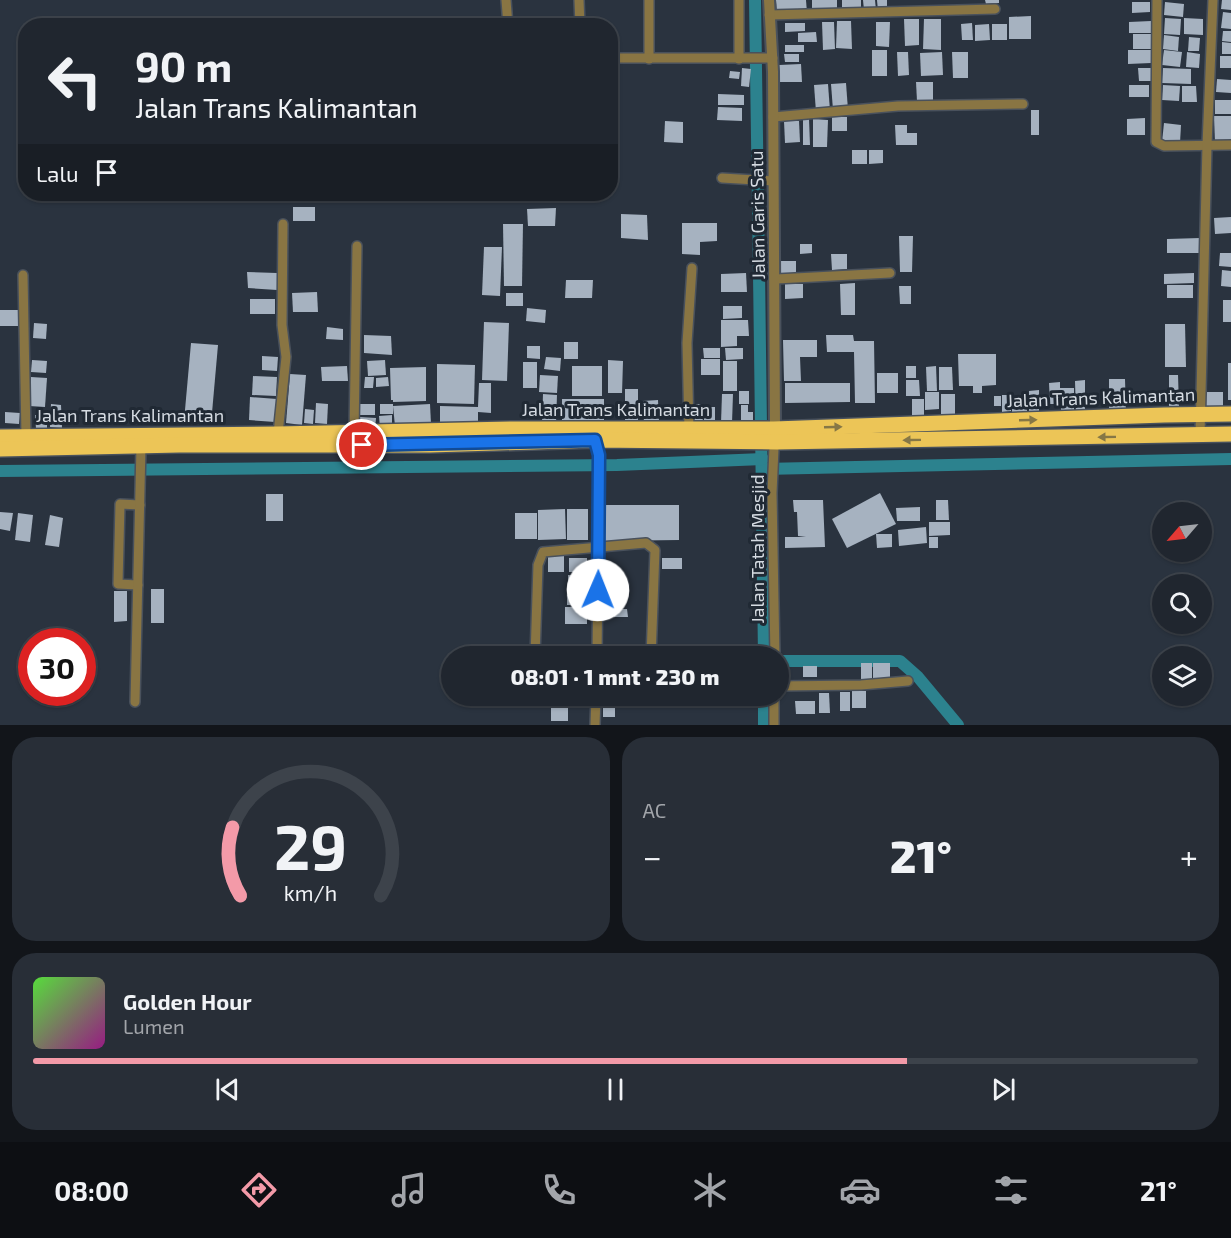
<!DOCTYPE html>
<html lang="id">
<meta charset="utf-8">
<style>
:root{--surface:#20262f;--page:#282e37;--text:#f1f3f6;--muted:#a2a5aa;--line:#3d434b;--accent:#f39aa8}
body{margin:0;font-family:"Exo 2",sans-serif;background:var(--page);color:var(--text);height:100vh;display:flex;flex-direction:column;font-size:22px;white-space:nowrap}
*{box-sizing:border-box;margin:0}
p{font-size:20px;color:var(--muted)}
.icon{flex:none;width:33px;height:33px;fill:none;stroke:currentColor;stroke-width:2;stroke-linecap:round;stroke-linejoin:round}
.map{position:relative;height:725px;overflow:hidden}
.panel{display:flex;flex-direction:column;gap:12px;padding:12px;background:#12151a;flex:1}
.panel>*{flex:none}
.hud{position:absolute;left:18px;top:18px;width:600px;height:183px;border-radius:24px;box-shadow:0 2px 4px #0004,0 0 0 2px var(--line);background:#20262f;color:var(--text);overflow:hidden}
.needle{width:39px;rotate:242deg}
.tools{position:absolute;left:1152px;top:502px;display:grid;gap:12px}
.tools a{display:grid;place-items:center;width:60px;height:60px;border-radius:50%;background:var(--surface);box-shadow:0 2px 4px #0004,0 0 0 2px var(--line);font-size:30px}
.speed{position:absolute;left:18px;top:628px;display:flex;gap:12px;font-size:30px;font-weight:700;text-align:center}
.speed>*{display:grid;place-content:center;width:78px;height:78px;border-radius:50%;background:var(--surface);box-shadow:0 2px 4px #0004,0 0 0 2px var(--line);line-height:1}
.speed .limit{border:9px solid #d22;background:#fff;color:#111}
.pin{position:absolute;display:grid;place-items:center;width:51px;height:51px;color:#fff;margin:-26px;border:3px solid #fff;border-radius:50%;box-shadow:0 2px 6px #0007}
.me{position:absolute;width:66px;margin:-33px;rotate:1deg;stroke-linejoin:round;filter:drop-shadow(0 0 4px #0008)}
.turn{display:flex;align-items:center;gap:21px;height:126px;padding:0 18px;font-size:27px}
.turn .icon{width:78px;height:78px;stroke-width:2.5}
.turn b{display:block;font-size:42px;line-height:51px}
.then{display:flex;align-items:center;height:57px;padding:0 18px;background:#0003;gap:12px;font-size:22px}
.big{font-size:45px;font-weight:800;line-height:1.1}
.panel .widget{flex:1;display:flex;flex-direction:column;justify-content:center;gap:9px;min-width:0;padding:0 21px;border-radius:24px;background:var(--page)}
.panel .dial{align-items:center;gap:0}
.dial svg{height:156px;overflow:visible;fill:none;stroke:var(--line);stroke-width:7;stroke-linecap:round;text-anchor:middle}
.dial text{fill:var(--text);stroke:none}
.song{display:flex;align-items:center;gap:18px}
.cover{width:72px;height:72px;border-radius:9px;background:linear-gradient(135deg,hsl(110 70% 55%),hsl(310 70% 35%))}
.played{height:6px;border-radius:3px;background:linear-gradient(90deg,var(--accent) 75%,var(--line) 75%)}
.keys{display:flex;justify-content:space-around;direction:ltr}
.heat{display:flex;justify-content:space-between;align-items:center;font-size:33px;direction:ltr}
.panel .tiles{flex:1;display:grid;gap:12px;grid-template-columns:1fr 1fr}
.widget:last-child{grid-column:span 2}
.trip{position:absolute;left:441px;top:646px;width:348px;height:60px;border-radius:30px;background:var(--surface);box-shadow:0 2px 4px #0004,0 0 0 2px var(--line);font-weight:800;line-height:60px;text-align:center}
.dock{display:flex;height:96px;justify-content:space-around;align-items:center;background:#0d0f13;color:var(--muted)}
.dock .icon{width:42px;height:42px}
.dock .on{color:var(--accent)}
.dock b{font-size:27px;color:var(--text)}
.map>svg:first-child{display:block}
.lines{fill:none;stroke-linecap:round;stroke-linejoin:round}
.canal{stroke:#2c828e;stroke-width:12}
.building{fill:#a6b2c0}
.minor-casing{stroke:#49515c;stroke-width:12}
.tertiary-casing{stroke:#49515c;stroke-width:14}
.trunk-casing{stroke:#49515c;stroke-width:18}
.minor{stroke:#897543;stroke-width:9}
.tertiary{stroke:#897543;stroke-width:10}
.trunk{stroke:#ecc557;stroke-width:15}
.oneway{fill:#867746}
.route-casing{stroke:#114b97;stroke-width:15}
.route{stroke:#1a73e8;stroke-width:10}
.labels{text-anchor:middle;stroke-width:6;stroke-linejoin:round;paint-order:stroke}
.street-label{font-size:18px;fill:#d5dbe2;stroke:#202934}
</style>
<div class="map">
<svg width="1231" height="725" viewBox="0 0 1231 725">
<rect width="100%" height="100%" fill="#2a333f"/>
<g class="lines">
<g class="canal">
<path d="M 755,0 C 757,219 763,438 764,657"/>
<polyline points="763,469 1231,459"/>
<polyline points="0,471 617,465 763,459"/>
<polyline points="778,661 900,661 918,677 958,725"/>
<polyline points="764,725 764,696"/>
</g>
</g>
<g class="building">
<polygon points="776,0 806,0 807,13 777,14"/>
<polygon points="812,0 837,0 837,10 812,14"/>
<rect x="842" y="0" width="19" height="9"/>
<polygon points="863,0 875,0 876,10 864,10"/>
<polygon points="877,0 887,0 887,10 878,11"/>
<polygon points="985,0 999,0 999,3 986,4"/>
<polygon points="1222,0 1231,0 1231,10 1221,9"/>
<polygon points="1132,2 1150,2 1150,12 1132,13"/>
<polygon points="1165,2 1184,4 1183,17 1164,15"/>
<polygon points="1223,12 1231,13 1231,29 1221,28"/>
<polygon points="1031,16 1031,39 1009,39 1009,17"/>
<polygon points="1165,18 1181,19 1180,35 1164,34"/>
<polygon points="1184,18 1203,19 1203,35 1184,34"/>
<polygon points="904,19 919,19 919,45 905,46"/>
<polygon points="924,19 941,19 941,50 923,49"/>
<polygon points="837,21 851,21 852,49 836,48"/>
<polygon points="1151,21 1151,33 1129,33 1129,22"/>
<polygon points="822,22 834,22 835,49 823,50"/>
<polygon points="876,22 890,22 889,47 876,46"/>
<polygon points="785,23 805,23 805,31 785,32"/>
<polygon points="972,23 973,40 962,40 961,24"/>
<polygon points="989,24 990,40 975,41 975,25"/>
<rect x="992" y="24" width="15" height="16"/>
<polygon points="1223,31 1231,31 1231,42 1222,41"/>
<polygon points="816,32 817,42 798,42 798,33"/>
<polygon points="1133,34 1151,34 1152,49 1133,49"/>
<polygon points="1164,35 1179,37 1178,51 1163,49"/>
<polygon points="1189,37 1200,38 1199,51 1188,51"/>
<polygon points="1222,42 1231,43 1231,54 1222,54"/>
<rect x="785" y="45" width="19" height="7"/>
<rect x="872" y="50" width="15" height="26"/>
<polygon points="1128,50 1151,50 1151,63 1128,64"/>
<polygon points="1164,50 1182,52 1180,67 1162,65"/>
<polygon points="897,52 908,52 909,75 898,76"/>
<polygon points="942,52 943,75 921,76 920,53"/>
<polygon points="952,52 968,52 968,78 953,78"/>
<polygon points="1187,52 1200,54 1199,68 1186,67"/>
<polygon points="784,54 799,54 799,62 785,62"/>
<rect x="1220" y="56" width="11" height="12"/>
<polygon points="801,64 802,82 780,82 779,65"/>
<polygon points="742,68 751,69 749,87 741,86"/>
<polygon points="1138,68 1151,68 1152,81 1139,81"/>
<polygon points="1163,68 1191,69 1191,84 1162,83"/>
<polygon points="730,71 740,72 739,79 729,78"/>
<polygon points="1217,79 1231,80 1231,93 1216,92"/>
<polygon points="916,82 933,82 933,101 917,101"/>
<polygon points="846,83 848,110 833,110 831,84"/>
<polygon points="828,84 830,111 816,112 814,85"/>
<rect x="1129" y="85" width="20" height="12"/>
<polygon points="1163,85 1180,86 1179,101 1162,100"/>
<polygon points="1182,86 1196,86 1197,102 1182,102"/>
<polygon points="718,94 744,95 744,105 718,105"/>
<rect x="1215" y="100" width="16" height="14"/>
<polygon points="718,107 742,108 742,121 717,120"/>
<rect x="1031" y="110" width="8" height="25"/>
<polygon points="1214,116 1231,116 1231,143 1215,143"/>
<rect x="832" y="117" width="15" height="14"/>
<polygon points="1145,118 1145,135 1127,135 1127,119"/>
<polygon points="803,119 809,119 810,145 803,145"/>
<polygon points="813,119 828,120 827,147 813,147"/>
<polygon points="665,121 683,122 683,143 664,142"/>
<polygon points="784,121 799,121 800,142 785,143"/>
<polygon points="1164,123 1181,125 1180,143 1162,142"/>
<polygon points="895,125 907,125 907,133 917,133 917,145 896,145"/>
<rect x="852" y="150" width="15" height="14"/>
<polygon points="869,150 883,150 883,163 869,164"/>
<rect x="273" y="194" width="19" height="4"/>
<rect x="293" y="207" width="22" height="14"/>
<polygon points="556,208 555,226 528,226 527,209"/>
<polygon points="621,214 647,215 648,240 621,238"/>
<polygon points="1231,217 1231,233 1215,234 1214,218"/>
<polygon points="682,223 717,223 717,241 700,242 700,255 682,254"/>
<polygon points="503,224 523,224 522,286 504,286"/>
<polygon points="899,236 913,236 912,272 900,272"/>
<polygon points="1200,238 1200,253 1167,253 1167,239"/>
<polygon points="800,244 812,244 812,253 800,254"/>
<polygon points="484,247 502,247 500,296 482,295"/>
<polygon points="1220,253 1231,253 1231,267 1219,266"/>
<polygon points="831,254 847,254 847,269 832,270"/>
<rect x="781" y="261" width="15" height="16"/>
<polygon points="1222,270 1231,271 1231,287 1221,286"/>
<polygon points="247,272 277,273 277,290 248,288"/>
<polygon points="746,273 747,292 721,292 721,274"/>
<polygon points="1194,273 1194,283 1164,284 1164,274"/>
<polygon points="566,280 593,280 592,298 565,298"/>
<polygon points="855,283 855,315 841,315 840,284"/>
<polygon points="785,284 803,284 803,298 785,299"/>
<rect x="1167" y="285" width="26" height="13"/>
<polygon points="899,286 911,286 911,304 900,304"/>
<polygon points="317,292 318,312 293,312 292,293"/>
<rect x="506" y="293" width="17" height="13"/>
<rect x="250" y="299" width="25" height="15"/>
<rect x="1223" y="300" width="8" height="22"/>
<polygon points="723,306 742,306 742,318 723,319"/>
<polygon points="527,308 546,310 545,323 526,321"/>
<rect x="0" y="310" width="18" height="16"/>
<polygon points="721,320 748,320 749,336 737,336 737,346 721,347"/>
<polygon points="484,322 509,323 507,381 482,380"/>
<polygon points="34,323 47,324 46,339 33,338"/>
<polygon points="1165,324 1185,324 1186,367 1165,367"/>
<polygon points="327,327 343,329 343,340 326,339"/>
<polygon points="364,335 391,336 392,355 364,353"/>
<polygon points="826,335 853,335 854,341 874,341 875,403 855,403 854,352 827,352"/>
<polygon points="783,340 817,340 817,357 800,357 801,381 784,381"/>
<rect x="564" y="342" width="14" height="17"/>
<polygon points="191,343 218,345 211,424 184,421"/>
<polygon points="527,346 540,346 540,359 527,358"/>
<polygon points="703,348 720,348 720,358 704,358"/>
<polygon points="725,348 743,348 743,359 726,360"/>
<polygon points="958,354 996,354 996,385 982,386 982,393 973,393 973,386 959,386"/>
<polygon points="262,356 278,357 277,371 262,370"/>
<polygon points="546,357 561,358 560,371 544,369"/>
<rect x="701" y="359" width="19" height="16"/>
<polygon points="32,360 47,361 46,373 31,372"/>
<polygon points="385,360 386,375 368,376 367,361"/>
<polygon points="608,360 623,361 622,393 608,393"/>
<rect x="723" y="361" width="14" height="30"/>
<rect x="523" y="362" width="14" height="26"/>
<rect x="1228" y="363" width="3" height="37"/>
<polygon points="437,364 475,365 474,404 437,403"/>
<polygon points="347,366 348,381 322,381 321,367"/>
<rect x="572" y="366" width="30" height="30"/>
<rect x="906" y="366" width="10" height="12"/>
<polygon points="936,366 937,391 927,391 926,367"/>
<polygon points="426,367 426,401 393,402 393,400 391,400 390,368"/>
<polygon points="939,367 952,367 953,390 939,390"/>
<rect x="877" y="373" width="21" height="20"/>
<polygon points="290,374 306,375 302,425 286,423"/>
<polygon points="540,375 558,376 557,393 539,392"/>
<polygon points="1169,375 1178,375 1179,406 1169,406"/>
<polygon points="253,376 277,377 276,396 252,395"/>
<polygon points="31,377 47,378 45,407 29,406"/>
<polygon points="365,377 374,377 373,388 364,388"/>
<polygon points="388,377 389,386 376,387 376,378"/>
<polygon points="1109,379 1125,379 1126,412 1109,412"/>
<polygon points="906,380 919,380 920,396 906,396"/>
<polygon points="1085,380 1085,414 1076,414 1075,381"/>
<polygon points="1060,382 1060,388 1074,388 1074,414 1061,414 1061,404 1050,404 1049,383"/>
<polygon points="479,383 491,383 491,413 478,412 478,423 440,423 440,406 478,407"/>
<polygon points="785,383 850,383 850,402 785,403"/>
<rect x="625" y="389" width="13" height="32"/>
<polygon points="1039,390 1039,415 1029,416 1029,391"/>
<rect x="739" y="391" width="10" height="13"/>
<polygon points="925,392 939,392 939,409 925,410"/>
<polygon points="1204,392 1223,392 1223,409 1203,408"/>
<polygon points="543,394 557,395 556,423 542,423"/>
<polygon points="722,394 733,394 732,423 721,423"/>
<rect x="941" y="394" width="14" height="24"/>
<polygon points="1002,395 1011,395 1011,411 1002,412"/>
<rect x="994" y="396" width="7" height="10"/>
<rect x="1012" y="396" width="15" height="21"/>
<polygon points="250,397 277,399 275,422 249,420"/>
<rect x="562" y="399" width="42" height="24"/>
<rect x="912" y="399" width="12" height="18"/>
<polygon points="658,400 659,422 644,423 643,401"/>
<polygon points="316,403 328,404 327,424 315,423"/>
<polygon points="51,404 61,405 62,428 50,427"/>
<rect x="358" y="404" width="17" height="11"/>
<rect x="380" y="404" width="13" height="10"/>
<polygon points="430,404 431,424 395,426 393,406"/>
<polygon points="692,404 702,404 703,426 693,426"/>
<polygon points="741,405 748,405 748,412 753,412 753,427 741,427"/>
<rect x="704" y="407" width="11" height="19"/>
<polygon points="305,409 314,410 313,424 304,423"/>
<polygon points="5,412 20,413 19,424 5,423"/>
<polygon points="35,415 47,415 47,429 36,429"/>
<polygon points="392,415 392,428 380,428 379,416"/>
<polygon points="360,417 376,418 375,430 360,428"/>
<polygon points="880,493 896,524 847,548 832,519"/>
<rect x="266" y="494" width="17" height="27"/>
<polygon points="793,500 823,500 825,547 785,548 785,537 806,537 798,536 797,512 794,512"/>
<polygon points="936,500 948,500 949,520 936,520"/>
<polygon points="603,505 679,505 679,540 603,541"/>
<polygon points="920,507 920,521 897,521 896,508"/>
<polygon points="565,509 566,539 538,540 538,510"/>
<rect x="567" y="509" width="21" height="31"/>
<polygon points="0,512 13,513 10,531 0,529"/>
<polygon points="18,513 33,515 30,542 15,540"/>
<rect x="515" y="513" width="22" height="26"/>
<polygon points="50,515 63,518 59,547 45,545"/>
<polygon points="929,522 950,522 950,535 929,536"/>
<polygon points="926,527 927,543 899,546 898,530"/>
<polygon points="876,534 892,534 892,547 877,548"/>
<rect x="929" y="537" width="9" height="11"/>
<rect x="548" y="556" width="16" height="16"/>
<rect x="569" y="558" width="18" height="14"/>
<rect x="662" y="558" width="20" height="11"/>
<rect x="568" y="575" width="19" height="15"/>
<polygon points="610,580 626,580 627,592 610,592"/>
<rect x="151" y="589" width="13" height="34"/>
<polygon points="114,591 127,591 127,621 114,622"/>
<polygon points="609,593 625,593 625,605 609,606"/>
<rect x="567" y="595" width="20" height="10"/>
<rect x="565" y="607" width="22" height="17"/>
<polygon points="614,609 627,609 628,617 614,617"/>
<polygon points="861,663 872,663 872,683 861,684"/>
<rect x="873" y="663" width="17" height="19"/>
<rect x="803" y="666" width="14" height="11"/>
<rect x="852" y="691" width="14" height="17"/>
<rect x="840" y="692" width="10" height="19"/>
<polygon points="819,693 829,693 830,713 819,713"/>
<polygon points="795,701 815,701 815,714 796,714"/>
<rect x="551" y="705" width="17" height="16"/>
<rect x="603" y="705" width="12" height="12"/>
</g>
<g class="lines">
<defs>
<g id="minor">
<polyline points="506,0 508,26"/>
<polyline points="579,0 580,26"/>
<polyline points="649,0 649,59"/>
<polyline points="739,0 739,59"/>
<polyline points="1157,0 1156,142 1164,146 1231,145"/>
<polyline points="769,15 995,9"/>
<polyline points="610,58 773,58"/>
<polyline points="773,117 898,106 1023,104"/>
<polyline points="722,178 773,181"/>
<polyline points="23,275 26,436"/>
<polyline points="776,279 890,273"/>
<polyline points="689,430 687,343 692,268"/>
<polyline points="354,433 357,246"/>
<polyline points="278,434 286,357 282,325 283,224"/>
<polyline points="1200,435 1207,145 1213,0"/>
<polyline points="595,440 599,455 599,476 597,657"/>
<polyline points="138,585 118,584 120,504 140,505"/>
<polyline points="535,657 538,565 543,552 646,543 655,550 651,657"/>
<polyline points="775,657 772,493 774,448 777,442"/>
<polyline points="778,686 861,685 908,681"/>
<polyline points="592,696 640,696"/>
<polyline points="774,696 774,725"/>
<polyline points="135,702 141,446"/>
<polyline points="595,725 596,696"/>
</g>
<polyline id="tertiary" points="769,0 773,72 775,429"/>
<g id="trunk">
<polyline points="0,437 278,434 513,429 774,429 1164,415 1231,414"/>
<polyline points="0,449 179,445 430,445 595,440 777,442 1231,434"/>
</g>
</defs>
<use href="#minor" class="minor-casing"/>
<use href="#tertiary" class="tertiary-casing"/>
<use href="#trunk" class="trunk-casing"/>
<use href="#minor" class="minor"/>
<use href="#tertiary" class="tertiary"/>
<use href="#trunk" class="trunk"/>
</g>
<defs><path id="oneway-solid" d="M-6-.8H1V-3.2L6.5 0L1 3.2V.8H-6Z" transform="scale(1.5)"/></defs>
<g class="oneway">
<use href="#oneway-solid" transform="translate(1028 420) rotate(-2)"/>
<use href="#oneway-solid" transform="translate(833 427) rotate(-2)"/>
<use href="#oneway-solid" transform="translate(1107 437) rotate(179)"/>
<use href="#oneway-solid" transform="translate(912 440) rotate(179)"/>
</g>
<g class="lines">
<defs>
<polyline id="route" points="362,445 595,440 599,455 598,590"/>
</defs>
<use href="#route" class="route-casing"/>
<use href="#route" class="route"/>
</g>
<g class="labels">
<g class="street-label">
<text transform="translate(758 215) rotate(-91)" y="6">Jalan Garis Satu</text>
<text transform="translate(1101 398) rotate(-2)" y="6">Jalan Trans Kalimantan</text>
<text x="616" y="416">Jalan Trans Kalimantan</text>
<text x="130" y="422">Jalan Trans Kalimantan</text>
<text transform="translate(758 549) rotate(-90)" y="6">Jalan Tatah Mesjid</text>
</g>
</g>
</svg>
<div class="tools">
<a><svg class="needle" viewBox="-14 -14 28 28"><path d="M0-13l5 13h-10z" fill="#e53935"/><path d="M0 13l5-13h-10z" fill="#a2a5aa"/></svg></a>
<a><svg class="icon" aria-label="search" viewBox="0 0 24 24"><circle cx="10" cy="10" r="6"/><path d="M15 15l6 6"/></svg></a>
<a><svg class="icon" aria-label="layers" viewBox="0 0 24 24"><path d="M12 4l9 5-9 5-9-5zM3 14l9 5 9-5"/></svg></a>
</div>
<div class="speed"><div class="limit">30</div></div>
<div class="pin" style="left:362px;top:445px;background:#d93025"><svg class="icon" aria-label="arrive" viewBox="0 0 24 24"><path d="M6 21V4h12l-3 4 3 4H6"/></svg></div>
<svg class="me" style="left:598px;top:590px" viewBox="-20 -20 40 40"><circle r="19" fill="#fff"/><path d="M0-13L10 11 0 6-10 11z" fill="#1a73e8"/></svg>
<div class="trip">08:01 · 1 mnt · 230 m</div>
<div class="hud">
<div class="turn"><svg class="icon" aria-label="left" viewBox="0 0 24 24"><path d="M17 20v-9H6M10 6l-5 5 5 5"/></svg><div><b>90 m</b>Jalan Trans Kalimantan</div></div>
<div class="then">Lalu<svg class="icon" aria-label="arrive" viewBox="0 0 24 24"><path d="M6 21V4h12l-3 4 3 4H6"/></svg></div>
</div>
</div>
<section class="panel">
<div class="tiles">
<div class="widget dial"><svg viewBox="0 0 100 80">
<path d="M14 69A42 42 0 1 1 86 69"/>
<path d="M14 69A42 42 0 0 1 10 34" stroke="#f39aa8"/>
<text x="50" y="56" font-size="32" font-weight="700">29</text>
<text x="50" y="72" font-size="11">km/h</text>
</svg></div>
<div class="widget"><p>AC</p>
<div class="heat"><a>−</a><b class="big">21°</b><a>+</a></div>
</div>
<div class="widget">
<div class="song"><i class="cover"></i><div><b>Golden Hour</b><p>Lumen</p></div></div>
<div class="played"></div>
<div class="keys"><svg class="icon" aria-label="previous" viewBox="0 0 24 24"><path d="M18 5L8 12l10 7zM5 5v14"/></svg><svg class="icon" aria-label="pause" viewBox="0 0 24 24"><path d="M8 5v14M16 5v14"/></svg><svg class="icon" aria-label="next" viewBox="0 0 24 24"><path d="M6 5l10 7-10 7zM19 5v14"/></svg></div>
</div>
</div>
</section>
<nav class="dock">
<b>08:00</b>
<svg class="icon on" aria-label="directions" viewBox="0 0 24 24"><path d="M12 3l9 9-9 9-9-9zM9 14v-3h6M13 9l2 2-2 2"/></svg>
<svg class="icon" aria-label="music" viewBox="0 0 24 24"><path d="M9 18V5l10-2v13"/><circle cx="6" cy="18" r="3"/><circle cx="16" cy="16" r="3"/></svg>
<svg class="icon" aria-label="phone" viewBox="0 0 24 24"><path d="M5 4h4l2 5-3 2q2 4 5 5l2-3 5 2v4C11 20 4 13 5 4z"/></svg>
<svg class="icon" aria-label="climate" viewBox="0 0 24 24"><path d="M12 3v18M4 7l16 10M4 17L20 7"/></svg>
<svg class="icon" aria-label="car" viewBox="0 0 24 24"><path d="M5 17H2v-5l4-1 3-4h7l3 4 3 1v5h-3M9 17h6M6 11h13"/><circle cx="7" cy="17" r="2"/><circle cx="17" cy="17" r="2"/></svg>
<svg class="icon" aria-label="filters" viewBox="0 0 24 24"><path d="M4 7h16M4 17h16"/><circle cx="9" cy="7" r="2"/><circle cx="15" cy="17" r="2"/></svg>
<b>21°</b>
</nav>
